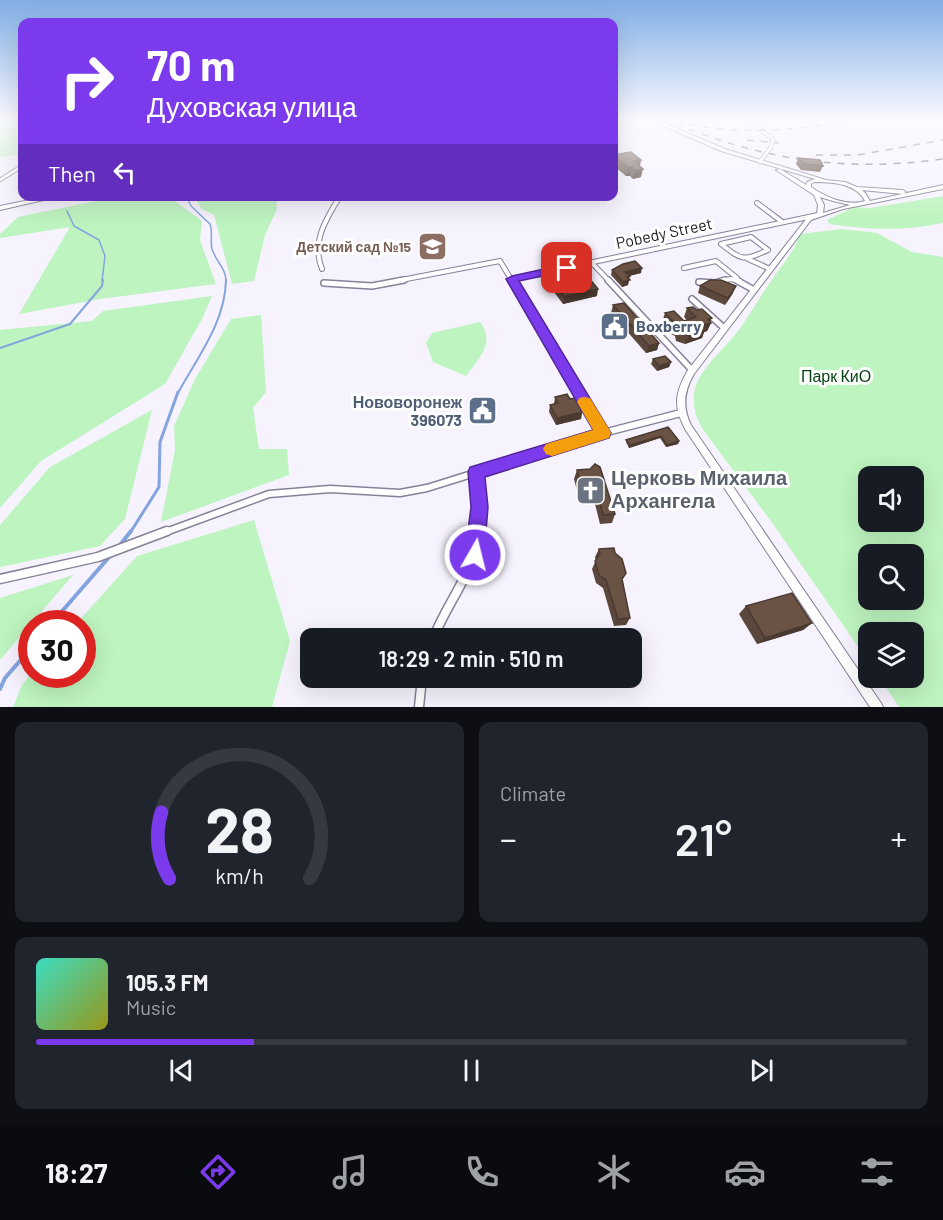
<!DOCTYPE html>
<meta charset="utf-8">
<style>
:root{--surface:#171b24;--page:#20242c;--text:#f1f3f6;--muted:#9ea1a6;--line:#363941;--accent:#7c3aed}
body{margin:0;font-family:Barlow,sans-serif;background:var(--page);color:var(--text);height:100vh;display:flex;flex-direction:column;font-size:22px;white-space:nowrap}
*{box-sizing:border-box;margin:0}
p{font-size:20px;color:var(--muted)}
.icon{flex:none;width:33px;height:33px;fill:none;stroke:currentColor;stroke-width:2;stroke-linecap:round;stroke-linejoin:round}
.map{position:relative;height:707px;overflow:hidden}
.sheet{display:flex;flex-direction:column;gap:15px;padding:15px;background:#0d0f14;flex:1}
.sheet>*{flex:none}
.banner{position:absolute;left:18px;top:18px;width:600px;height:183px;border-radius:12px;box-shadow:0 6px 24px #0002;background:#7c3aed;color:#fff;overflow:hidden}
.tools{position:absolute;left:858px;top:466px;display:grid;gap:12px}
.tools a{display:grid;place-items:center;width:66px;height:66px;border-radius:12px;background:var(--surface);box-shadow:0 6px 24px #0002;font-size:30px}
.speed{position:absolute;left:18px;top:610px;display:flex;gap:12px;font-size:30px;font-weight:700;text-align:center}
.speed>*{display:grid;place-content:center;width:78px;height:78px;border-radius:50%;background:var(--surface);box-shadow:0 6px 24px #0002;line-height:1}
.speed .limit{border:9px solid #d22;background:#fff;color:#111}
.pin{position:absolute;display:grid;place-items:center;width:51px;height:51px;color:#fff;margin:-26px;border-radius:12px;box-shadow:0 3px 9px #0006}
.me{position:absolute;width:66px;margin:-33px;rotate:8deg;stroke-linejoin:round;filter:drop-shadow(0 0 4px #0008)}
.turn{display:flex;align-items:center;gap:21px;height:126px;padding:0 30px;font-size:27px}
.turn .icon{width:78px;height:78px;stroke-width:2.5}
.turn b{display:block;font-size:42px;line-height:51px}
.then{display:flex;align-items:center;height:57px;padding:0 30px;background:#0003;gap:12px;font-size:22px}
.big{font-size:45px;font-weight:600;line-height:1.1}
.sheet .card{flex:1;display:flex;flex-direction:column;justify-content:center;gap:9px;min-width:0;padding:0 21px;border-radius:12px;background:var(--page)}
.sheet .dial{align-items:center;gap:0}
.dial svg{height:156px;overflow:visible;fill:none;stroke:var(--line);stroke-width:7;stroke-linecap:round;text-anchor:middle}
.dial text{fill:var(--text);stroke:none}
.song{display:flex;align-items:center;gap:18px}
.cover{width:72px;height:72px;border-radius:9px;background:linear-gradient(135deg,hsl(170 70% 55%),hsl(60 70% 35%))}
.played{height:6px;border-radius:3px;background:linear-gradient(90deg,var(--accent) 25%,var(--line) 25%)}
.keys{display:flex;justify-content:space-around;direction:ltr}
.heat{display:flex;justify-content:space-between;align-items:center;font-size:33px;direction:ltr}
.sheet .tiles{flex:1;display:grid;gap:15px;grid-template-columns:1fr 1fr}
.card:last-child{grid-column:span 2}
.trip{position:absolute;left:300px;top:628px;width:342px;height:60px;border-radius:12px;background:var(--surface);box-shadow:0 6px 24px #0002;font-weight:600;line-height:60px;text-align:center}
.tabs{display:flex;height:96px;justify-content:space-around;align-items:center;background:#090b0e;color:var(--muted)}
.tabs .icon{width:42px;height:42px}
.tabs .current{color:var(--accent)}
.tabs b{font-size:27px;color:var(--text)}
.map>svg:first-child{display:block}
.green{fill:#bdf4bf;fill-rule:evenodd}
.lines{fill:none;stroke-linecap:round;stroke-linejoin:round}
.stream-far3{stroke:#84a4df;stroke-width:1.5}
.stream-far2{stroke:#84a4df;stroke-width:2}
.stream-far1{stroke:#84a4df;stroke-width:3}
.stream{stroke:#84a4df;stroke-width:4}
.street-far4-casing{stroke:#878099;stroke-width:4.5}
.street-far3-casing{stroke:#878099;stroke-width:6}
.street-far2-casing{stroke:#878099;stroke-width:8}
.street-far1-casing{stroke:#878099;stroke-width:9}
.street-casing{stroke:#878099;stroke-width:11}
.secondary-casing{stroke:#878099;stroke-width:2}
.street-far4{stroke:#fff;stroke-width:3}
.street-far3{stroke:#fff;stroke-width:4}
.street-far2{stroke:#fff;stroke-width:5}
.street-far1{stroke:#fff;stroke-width:6}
.street{stroke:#fff;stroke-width:8}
.secondary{fill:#fff;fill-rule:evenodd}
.rail{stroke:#6e6b76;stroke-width:1.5;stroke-dasharray:7 7;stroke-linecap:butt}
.wall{fill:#5b473b}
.shaded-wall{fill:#4a3a30}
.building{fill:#6a5345;stroke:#4a3a30;stroke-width:1.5}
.route{fill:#7c3aed;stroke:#51269a;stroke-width:1.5}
.slow{fill:#f59e0b}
.labels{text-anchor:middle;stroke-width:6;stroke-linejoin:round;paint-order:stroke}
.far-education-label{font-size:14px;font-weight:bold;fill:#785e54;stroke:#fff;text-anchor:end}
.street-label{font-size:16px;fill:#1d1a24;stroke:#fff}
.service-label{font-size:16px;font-weight:bold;fill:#4e5e75;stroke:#fff;text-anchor:start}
.park-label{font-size:16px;fill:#074412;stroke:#fff}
.near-worship-label{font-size:20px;font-weight:bold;fill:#5b616d;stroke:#fff;text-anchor:start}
</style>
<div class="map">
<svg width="943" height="707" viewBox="0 0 943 707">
<rect width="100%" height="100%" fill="#f6f3fe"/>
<g class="green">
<polygon points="0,119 22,119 22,154 0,157"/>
<path d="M 943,196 L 943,223 C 905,231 868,230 830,224 L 827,220 L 854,207 L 870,208 Z"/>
<polygon points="115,197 180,197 176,202 202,221 200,240 216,284 100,299 19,314 70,227 0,238 0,234 18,217"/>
<polygon points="194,197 276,197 277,209 265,235 254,281 232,284 214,215 202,209"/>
<path d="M 842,229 L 877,233 L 912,252 L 943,257 L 943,707 L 899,707 L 880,678 L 914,678 L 914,633 L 868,633 L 868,661 L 773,524 L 704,431 C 673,381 719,360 743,324 C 753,310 761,295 771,281 C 782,265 794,252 800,234 ZM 868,477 L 914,477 L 914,522 L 868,522 ZM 868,555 L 914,555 L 914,600 L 868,600 Z"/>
<polygon points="212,296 202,319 165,384 41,461 0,508 0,330 92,321 103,311"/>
<polygon points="261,315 266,392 253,408 259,449 287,449 289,475 161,522 175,450 174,426 195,379 231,319"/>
<path d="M 480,322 C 496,343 479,358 466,376 L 433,362 L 426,343 L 432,333 Z"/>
<polygon points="152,410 125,519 100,546 0,567 0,525 50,467"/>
<polygon points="254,520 290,641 272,707 13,707 22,685 31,674 82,675 82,624 76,624 137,556"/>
<polygon points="73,575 0,660 0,598"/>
</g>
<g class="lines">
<g class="stream-far3">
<path d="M 186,196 L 191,206 L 210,224 C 213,232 210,241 212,249 C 216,262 226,268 226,281"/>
<polyline points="67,211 74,226 99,240 105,256 102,281"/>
</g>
<g class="stream-far2">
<polyline points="0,348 70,324 102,286 103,280"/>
<path d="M 178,393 C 198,356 225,323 226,280"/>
</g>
<polyline class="stream-far1" points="130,533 159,487 160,442 178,392"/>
<g class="stream">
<polyline points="120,545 131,531"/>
<polyline points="51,624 110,556"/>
<polyline points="0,689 5,678 32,647"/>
</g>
<defs>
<g id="street-far4">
<polyline points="746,119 773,139 771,147 760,162"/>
<polyline points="0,180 22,166"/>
</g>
<g id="street-far3">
<polyline points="757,203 781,221"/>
<path d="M 751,237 L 768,250 C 743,261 743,261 721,244 Z"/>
<polyline points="748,259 770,269"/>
<polyline points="592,263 609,281"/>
<polyline points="684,268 716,261 737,278"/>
<path d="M 322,269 C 311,242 326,219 340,196"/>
<polyline points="512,279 818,215"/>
<polyline points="396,281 500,261 512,281"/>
<polyline points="720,281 731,279 740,281"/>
</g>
<g id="street-far2">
<polyline points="511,280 579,393"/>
<polyline points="608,280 692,370"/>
<polyline points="736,280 754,290"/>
<polyline points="699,282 715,283 725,280"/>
<polyline points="324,283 372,286 404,280"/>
<polyline points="692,299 724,328"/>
</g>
<g id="street-far1">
<polyline points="578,392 603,433"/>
<polyline points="476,472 479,533"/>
<polyline points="163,533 269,494 330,489 400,493 427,488 603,433 681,413"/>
</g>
<g id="street">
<polyline points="0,579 98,557 167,531"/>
<path d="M 433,639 C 447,602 475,572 479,531"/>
<polyline points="419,707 422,678"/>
</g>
<g id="secondary">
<path d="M 648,119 L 655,119 L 725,149 L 826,180 L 845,182 L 857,187 L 903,190 L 906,192 L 903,194 L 862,190 L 866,194 L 870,201 L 943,185 L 943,189 L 843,209 L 811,220 L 694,374 C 684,391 682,407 691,425 L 881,703 L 883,707 L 870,707 L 685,429 C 673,406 675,392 688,370 L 807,218 L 817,214 L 818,205 L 814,195 L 776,170 L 780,169 L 806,185 L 807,182 L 815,179 L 721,151 ZM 814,182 C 832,182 856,183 865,201 C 848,207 825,197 811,187 L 811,184 ZM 820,197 L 833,201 L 850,205 L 823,213 L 824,205 Z"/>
<polygon points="49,196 61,196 0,210 0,206"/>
</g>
</defs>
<use href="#street-far4" class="street-far4-casing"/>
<use href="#street-far3" class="street-far3-casing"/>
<use href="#street-far2" class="street-far2-casing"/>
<use href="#street-far1" class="street-far1-casing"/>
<use href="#street" class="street-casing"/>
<use href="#secondary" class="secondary-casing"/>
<use href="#street-far4" class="street-far4"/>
<use href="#street-far3" class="street-far3"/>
<use href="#street-far2" class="street-far2"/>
<use href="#street-far1" class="street-far1"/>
<use href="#street" class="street"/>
<use href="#secondary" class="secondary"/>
<g class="rail">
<path d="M 662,119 C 761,159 837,173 943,159"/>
<path d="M 689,124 C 748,136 803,129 862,119"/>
<polyline points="747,140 779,143"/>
<polyline points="816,155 858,155 943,140"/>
</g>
</g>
<g class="wall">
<polygon points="614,155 641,160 640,166 641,177 633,179 630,176 626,176 614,166"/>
<polygon points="798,158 823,166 820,172 801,170 796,164"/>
<polygon points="612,270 641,273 629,276 628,285 622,287 611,275"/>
<polygon points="546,273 597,296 563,304 545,280"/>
<polygon points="700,286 733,293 725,305 698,293"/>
<polygon points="613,305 659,343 657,350 646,353 611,313"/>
<polygon points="687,308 697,310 712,318 710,321 711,323 707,331 704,332 702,338 685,344 676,341 675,336 667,332 668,328 662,322 665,313 684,321 687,320 684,317"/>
<polygon points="653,359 671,362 669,367 657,371 651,364"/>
<polygon points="555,397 570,399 582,412 581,419 556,425 549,412 550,405 554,404"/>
<polygon points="668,427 679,441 678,444 666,447 660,438 629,448 626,442 626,440"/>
<polygon points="577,470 615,514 612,523 600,524 595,504 580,502 574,479"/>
<polygon points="599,549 622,580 630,618 626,625 614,626 603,588 596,583 592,569 596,560 595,557"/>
<polygon points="746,606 812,623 803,630 757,644 739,614"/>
</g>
<g class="shaded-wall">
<polygon points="641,160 639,168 634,161"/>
<polygon points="632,167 630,176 626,176 628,168"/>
<polygon points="643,169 641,177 633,179 635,170"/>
<polygon points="642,268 641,273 624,277 625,272"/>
<polygon points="630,276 628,285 622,287 623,282 627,277"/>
<polygon points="736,286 733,293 725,305 728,298"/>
<polygon points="598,289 597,296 563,304 564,297"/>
<polygon points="712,318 709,323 711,323 707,331 704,332 702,338 685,344 689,336 702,325 708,319"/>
<polygon points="659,343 657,350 646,353 649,346"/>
<polygon points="671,362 669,367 657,371 659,366"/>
<polygon points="582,412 581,419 556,425 557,418"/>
<polygon points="661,436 660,438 629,448 630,445"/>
<polygon points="679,441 678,444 666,447 667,445"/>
<polygon points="812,623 803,630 757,644 765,638"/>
</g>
<g class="building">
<polygon points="631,152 641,160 634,161 643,169 635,170 632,167 628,168 614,156 614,155"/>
<polygon points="798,158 820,160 823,166 804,164"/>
<polygon points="635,261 642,268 625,272 630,276 627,277 630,280 623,282 612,270 623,264"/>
<polygon points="579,266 598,289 564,297 546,273"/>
<polygon points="710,280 721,280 736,286 728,298 700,286"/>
<polygon points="624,303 659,343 649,346 613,305"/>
<polygon points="693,307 697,310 702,309 712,318 708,319 711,323 702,325 706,329 689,336 680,332 678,327 670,323 674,322 665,313 674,311 684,321 696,317 687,308"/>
<polygon points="665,356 671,362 659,366 653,359"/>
<polygon points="567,394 570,399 575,398 582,412 557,418 550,405 558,403 555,397"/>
<polygon points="668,427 679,441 667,445 661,436 630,445 626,440"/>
<polygon points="595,464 600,467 615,514 603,515 598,495 583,493 577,470 590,469"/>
<polygon points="614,548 615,553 622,559 626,573 622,579 630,618 618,619 606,580 599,575 595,561 600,554 599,549"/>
<polygon points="792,593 812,623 765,638 746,606"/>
</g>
<linearGradient id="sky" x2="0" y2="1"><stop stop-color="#80aee4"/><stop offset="0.55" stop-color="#fbfaff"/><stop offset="1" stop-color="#fbfaff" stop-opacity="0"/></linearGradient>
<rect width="943" height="218" fill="url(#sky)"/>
<polygon class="route" points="567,264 573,268 571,270 519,281 611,433 609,438 485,477 488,507 484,555 481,562 475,565 468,562 465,555 471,507 468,472 470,467 593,430 506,279 512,276"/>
<polygon class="slow" points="584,397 590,398 609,429 611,433 609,438 552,456 546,454 543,449 546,444 593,430 577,402 579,398"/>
<defs>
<symbol id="school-square" viewBox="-11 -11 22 22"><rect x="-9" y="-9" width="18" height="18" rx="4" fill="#8d6e63" stroke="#fff"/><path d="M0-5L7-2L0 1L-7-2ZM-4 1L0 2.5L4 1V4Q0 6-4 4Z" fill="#fff"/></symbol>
<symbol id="civic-square" viewBox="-11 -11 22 22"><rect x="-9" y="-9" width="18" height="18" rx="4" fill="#5c6f8a" stroke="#fff"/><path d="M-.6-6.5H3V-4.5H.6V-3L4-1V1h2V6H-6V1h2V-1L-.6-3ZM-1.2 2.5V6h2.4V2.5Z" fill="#fff"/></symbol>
<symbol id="church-square" viewBox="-11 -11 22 22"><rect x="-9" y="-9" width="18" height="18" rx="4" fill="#6b7280" stroke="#fff"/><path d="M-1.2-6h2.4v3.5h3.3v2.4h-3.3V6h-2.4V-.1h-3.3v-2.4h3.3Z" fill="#fff"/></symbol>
</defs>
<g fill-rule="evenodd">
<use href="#school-square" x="416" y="230" width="33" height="33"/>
<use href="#civic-square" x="598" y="310" width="33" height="33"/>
<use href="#civic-square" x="466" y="394" width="33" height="33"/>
<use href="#church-square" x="574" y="474" width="33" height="33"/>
</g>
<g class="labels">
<g class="far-education-label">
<text x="411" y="252">Детский сад №15</text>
</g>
<g class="street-label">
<text transform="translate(664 233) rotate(-12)" y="6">Pobedy Street</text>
</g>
<g class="service-label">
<text x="636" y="332">Boxberry</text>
<text x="462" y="408" text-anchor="end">Нововоронеж<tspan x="462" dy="18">396073</tspan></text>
</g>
<g class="park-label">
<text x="836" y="382">Парк КиО</text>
</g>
<g class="near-worship-label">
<text x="611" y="485">Церковь Михаила<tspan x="611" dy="23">Архангела</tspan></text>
</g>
</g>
</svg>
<div class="tools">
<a><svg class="icon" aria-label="sound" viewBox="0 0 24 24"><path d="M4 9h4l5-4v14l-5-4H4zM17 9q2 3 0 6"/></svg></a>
<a><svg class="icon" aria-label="search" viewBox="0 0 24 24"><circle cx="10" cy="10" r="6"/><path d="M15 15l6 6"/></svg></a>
<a><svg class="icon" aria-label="layers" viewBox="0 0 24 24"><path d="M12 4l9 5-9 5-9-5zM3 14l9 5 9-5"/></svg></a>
</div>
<div class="speed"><div class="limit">30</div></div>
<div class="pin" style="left:567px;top:268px;background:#d93025"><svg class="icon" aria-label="arrive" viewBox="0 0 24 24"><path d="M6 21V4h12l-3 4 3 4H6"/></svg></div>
<svg class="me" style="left:475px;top:555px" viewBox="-20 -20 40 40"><circle r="17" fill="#7c3aed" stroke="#fff" stroke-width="3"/><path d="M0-11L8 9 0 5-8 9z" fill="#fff"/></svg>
<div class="trip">18:29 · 2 min · 510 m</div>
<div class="banner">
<div class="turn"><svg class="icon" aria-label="right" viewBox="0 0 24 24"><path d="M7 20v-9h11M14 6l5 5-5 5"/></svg><div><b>70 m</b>Духовская улица</div></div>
<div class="then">Then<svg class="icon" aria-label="left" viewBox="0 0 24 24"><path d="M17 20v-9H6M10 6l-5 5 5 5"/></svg></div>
</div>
</div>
<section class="sheet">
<div class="tiles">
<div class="card dial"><svg viewBox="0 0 100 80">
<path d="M14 69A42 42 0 1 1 86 69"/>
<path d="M14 69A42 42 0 0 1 10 35" stroke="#7c3aed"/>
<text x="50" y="56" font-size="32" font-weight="700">28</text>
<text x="50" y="72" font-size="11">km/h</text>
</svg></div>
<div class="card"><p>Climate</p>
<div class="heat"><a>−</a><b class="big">21°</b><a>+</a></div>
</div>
<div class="card">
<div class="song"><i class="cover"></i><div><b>105.3 FM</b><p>Music</p></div></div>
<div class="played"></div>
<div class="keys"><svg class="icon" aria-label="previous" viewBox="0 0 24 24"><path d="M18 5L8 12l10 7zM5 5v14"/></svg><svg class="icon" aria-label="pause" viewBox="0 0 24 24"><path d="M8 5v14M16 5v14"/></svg><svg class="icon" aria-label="next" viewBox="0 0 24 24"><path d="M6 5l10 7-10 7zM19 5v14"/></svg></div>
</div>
</div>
</section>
<nav class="tabs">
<b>18:27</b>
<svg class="icon current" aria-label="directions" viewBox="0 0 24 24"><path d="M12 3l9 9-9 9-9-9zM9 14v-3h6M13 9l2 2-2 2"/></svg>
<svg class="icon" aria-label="music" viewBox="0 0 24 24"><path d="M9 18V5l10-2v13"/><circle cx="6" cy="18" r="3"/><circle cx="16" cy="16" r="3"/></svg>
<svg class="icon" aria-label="phone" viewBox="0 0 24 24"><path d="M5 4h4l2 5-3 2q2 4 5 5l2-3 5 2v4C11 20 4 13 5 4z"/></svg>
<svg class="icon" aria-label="climate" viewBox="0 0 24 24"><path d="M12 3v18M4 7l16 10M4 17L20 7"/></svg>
<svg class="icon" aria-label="car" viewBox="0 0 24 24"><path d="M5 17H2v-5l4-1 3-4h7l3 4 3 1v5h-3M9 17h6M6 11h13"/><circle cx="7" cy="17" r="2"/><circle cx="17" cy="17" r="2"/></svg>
<svg class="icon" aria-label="filters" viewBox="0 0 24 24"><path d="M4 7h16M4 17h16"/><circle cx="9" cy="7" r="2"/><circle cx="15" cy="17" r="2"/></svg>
</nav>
